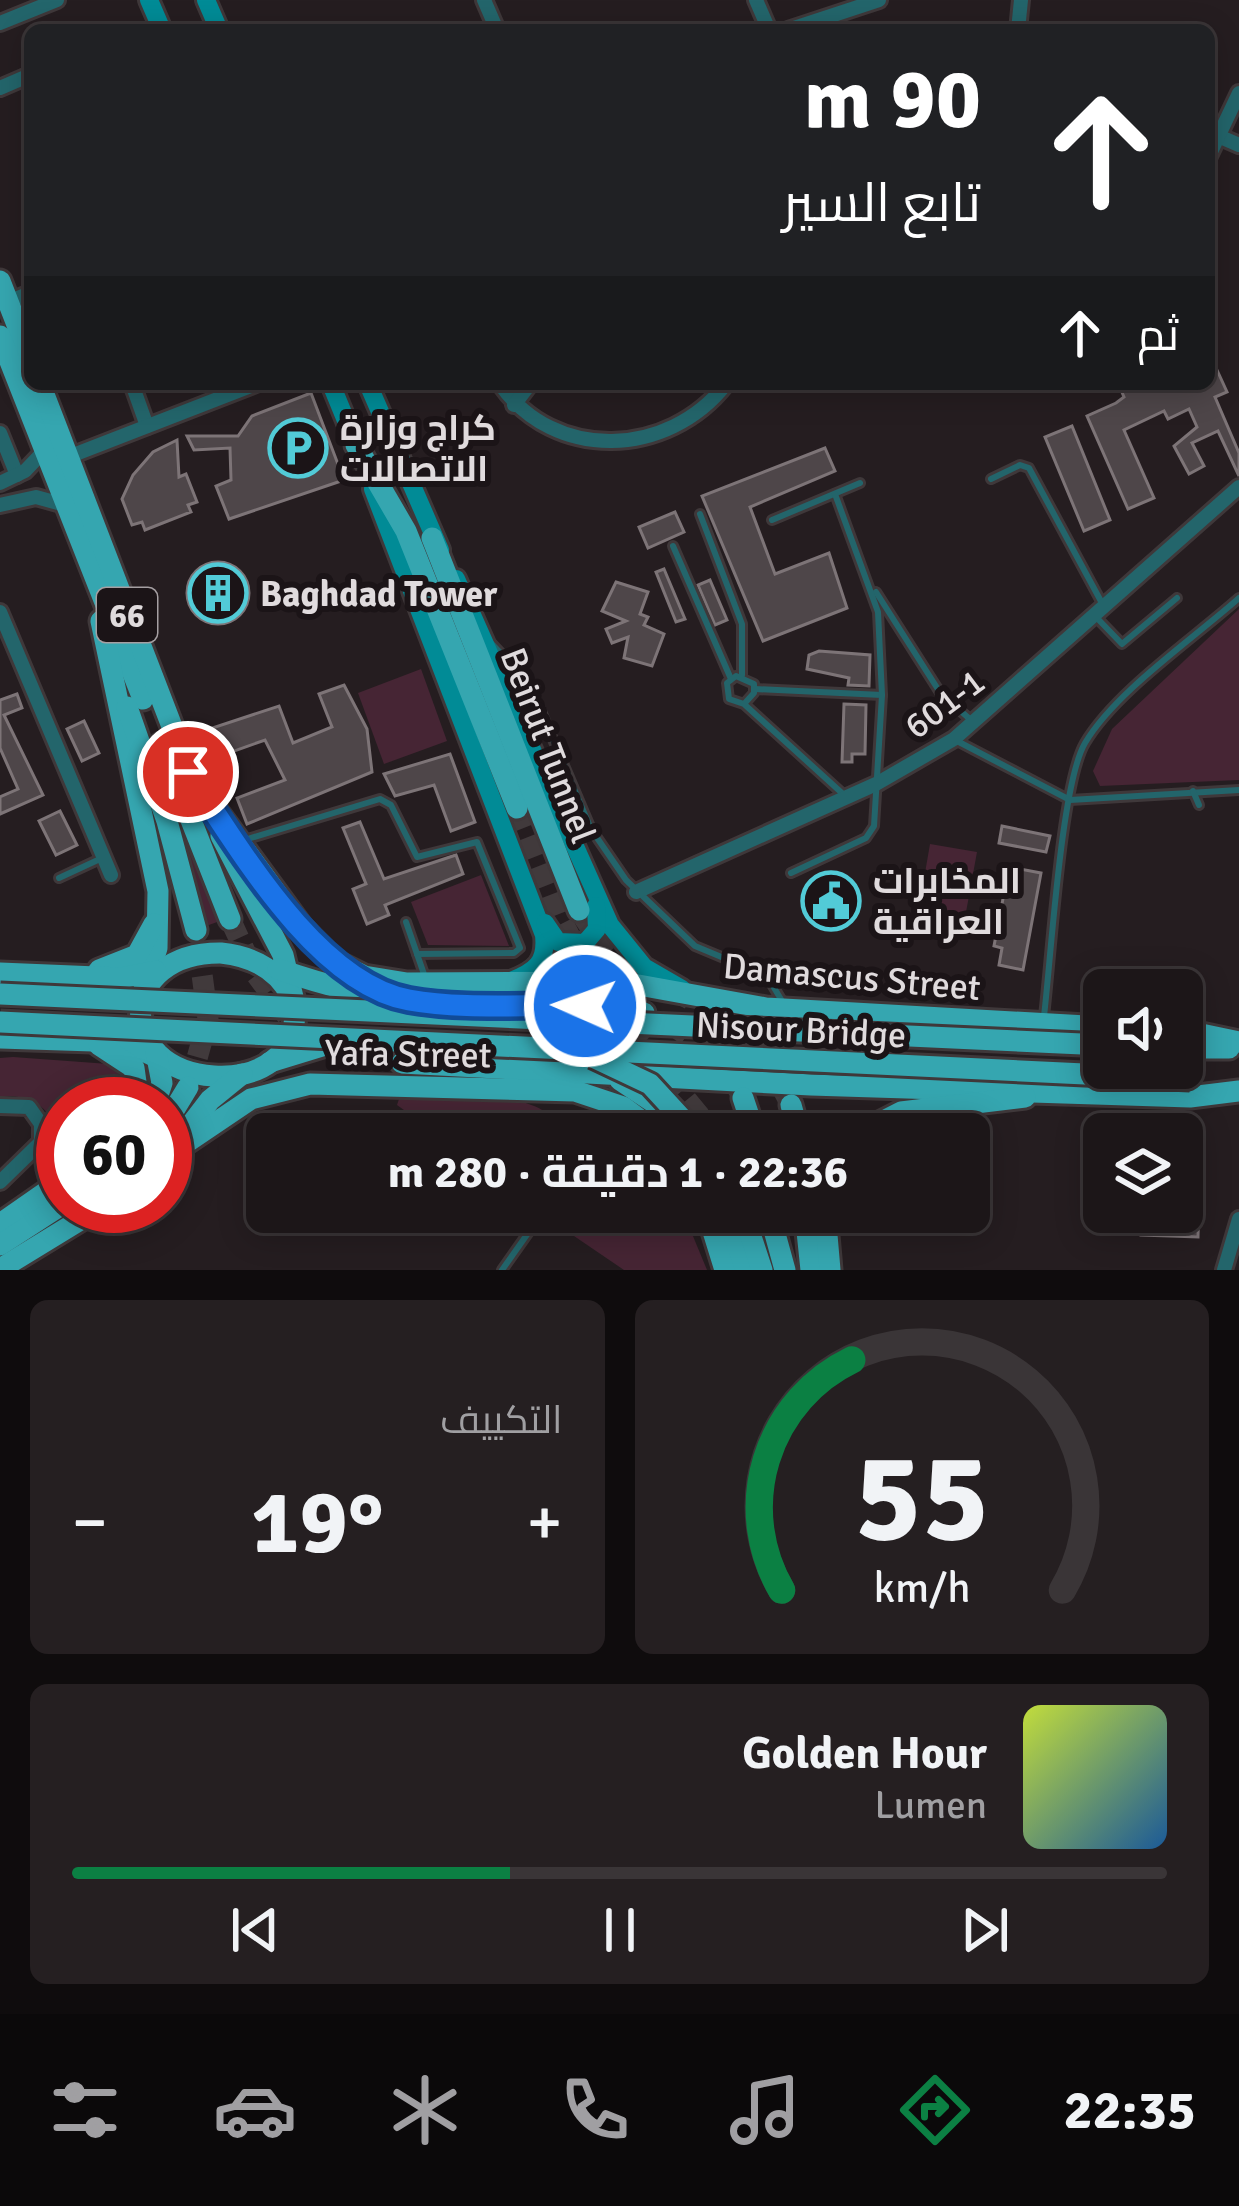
<!DOCTYPE html>
<html lang="ar">
<meta charset="utf-8">
<style>
:root{--surface:#1c1618;--page:#251f21;--text:#f1f3f6;--muted:#a09fa2;--line:#3a3537;--accent:#0b8043}
body{margin:0;font-family:Signika,Cairo,sans-serif;background:var(--page);color:var(--text);direction:rtl;height:100vh;display:flex;flex-direction:column;font-size:45px;white-space:nowrap}
*{box-sizing:border-box;margin:0}
p{font-size:39px;color:var(--muted)}
.icon{flex:none;width:66px;height:66px;fill:none;stroke:currentColor;stroke-width:2;stroke-linecap:round;stroke-linejoin:round}
.map{position:relative;height:1270px;overflow:hidden;direction:ltr}
.panel{display:flex;flex-direction:column;gap:30px;padding:30px;background:#0f0c0d;flex:1}
.panel>*{flex:none}
.banner{position:absolute;left:24px;top:24px;width:1191px;height:366px;border-radius:18px;box-shadow:0 6px 30px #0003,0 0 0 3px var(--line);direction:rtl;background:#202124;color:#fff;overflow:hidden}
.buttons{position:absolute;left:1083px;top:969px;display:grid;gap:24px}
.buttons a{display:grid;place-items:center;width:120px;height:120px;border-radius:18px;background:var(--surface);box-shadow:0 6px 30px #0003,0 0 0 3px var(--line);font-size:60px}
.speed{position:absolute;left:36px;top:1077px;display:flex;gap:24px;font-size:60px;font-weight:700;text-align:center}
.speed>*{display:grid;place-content:center;width:156px;height:156px;border-radius:50%;background:var(--surface);box-shadow:0 6px 30px #0003,0 0 0 3px var(--line);line-height:1}
.speed .limit{border:18px solid #d22;background:#fff;color:#111}
.pin{position:absolute;display:grid;place-items:center;width:102px;height:102px;color:#fff;margin:-51px;border:6px solid #fff;border-radius:50%;box-shadow:0 3px 12px #0007}
.me{position:absolute;width:132px;margin:-66px;rotate:272deg;stroke-linejoin:round;filter:drop-shadow(0 0 9px #0008)}
.turn{display:flex;align-items:center;gap:42px;height:252px;padding:0 36px;font-size:54px}
.turn .icon{width:156px;height:156px;stroke-width:2.5}
.turn b{display:block;font-size:84px;line-height:102px}
.then{display:flex;align-items:center;height:114px;padding:0 36px;background:#0003;gap:24px;font-size:45px}
.big{font-size:90px;font-weight:700;line-height:1.1}
.panel .widget{flex:1;display:flex;flex-direction:column;justify-content:center;gap:18px;min-width:0;padding:0 42px;border-radius:18px;background:var(--page)}
.panel .dial{align-items:center;gap:0}
.dial svg{height:312px;overflow:visible;fill:none;stroke:var(--line);stroke-width:7;stroke-linecap:round;text-anchor:middle}
.dial text{fill:var(--text);stroke:none}
.song{display:flex;align-items:center;gap:36px}
.cover{width:144px;height:144px;border-radius:18px;background:linear-gradient(135deg,hsl(70 70% 55%),hsl(210 70% 35%))}
.played{height:12px;border-radius:6px;background:linear-gradient(90deg,var(--accent) 40%,var(--line) 40%)}
.keys{display:flex;justify-content:space-around;direction:ltr}
.heat{display:flex;justify-content:space-between;align-items:center;font-size:66px;direction:ltr}
.panel .tiles{flex:1;display:grid;gap:30px;grid-template-columns:1fr 1fr}
.widget:last-child{grid-column:span 2}
.trip{position:absolute;left:246px;top:1113px;width:744px;height:120px;border-radius:18px;background:var(--surface);box-shadow:0 6px 30px #0003,0 0 0 3px var(--line);font-weight:700;line-height:120px;text-align:center;direction:rtl}
.menu{display:flex;height:192px;justify-content:space-around;align-items:center;background:#0b090a;color:var(--muted)}
.menu .icon{width:84px;height:84px}
.menu .current{color:var(--accent)}
.menu b{font-size:54px;color:var(--text)}
.map>svg:first-child{display:block}
.green{fill:#462534}
.building{fill:#4e4649;stroke:#7d7477;stroke-width:3}
.lines{fill:none;stroke-linecap:round;stroke-linejoin:round}
.primary-tunnel{stroke:#413a3c;stroke-width:21;stroke-dasharray:21 10;stroke-linecap:butt}
.lane-casing{stroke:#3f383a;stroke-width:12}
.street-casing{stroke:#3f383a;stroke-width:20}
.secondary-casing{stroke:#3f383a;stroke-width:24}
.primary-casing{stroke:#3f383a;stroke-width:27}
.lane{stroke:#23656b;stroke-width:6}
.street{stroke:#23656b;stroke-width:14}
.secondary{stroke:#018b96;stroke-width:18}
.primary{stroke:#35a6b0;stroke-width:21}
.primary-bridge-casing{stroke:#3f383a;stroke-width:27;stroke-linecap:butt}
.primary-bridge{stroke:#35a6b0;stroke-width:21}
.route-casing{stroke:#114b97;stroke-width:30}
.route{stroke:#1a73e8;stroke-width:21}
.labels{text-anchor:middle;stroke-width:12;stroke-linejoin:round;paint-order:stroke}
.shield{fill:#1b1417;stroke:#a59fa2;stroke-width:3}
.shield-label{font-size:33px;font-weight:bold;fill:#e0dbdd}
.poi-label{font-size:36px;font-weight:bold;fill:#e0dbdd;stroke:#1b1417;text-anchor:start}
.street-label{font-size:36px;fill:#e0dbdd;stroke:#1b1417}
</style>
<div class="map">
<svg width="1239" height="1270" viewBox="0 0 1239 1270">
<rect width="100%" height="100%" fill="#251d20"/>
<g class="green">
<polygon points="1239,609 1239,780 1100,786 1093,771 1112,729"/>
<polygon points="421,669 447,741 384,764 358,693"/>
<polygon points="165,782 220,921 206,926"/>
<polygon points="930,844 977,852 962,934 916,925"/>
<polygon points="481,875 509,946 428,945 411,902"/>
<path d="M 13,1057 L 109,1064 L 127,1083 L 127,1104 L 63,1104 L 63,1158 L 51,1166 L 46,1158 C 71,1122 37,1091 0,1097 L 0,1058 Z"/>
<path d="M 400,1096 C 447,1098 542,1083 565,1134 L 437,1134 L 397,1105 Z"/>
<polygon points="554,1212 683,1212 707,1270 624,1270 549,1219"/>
</g>
<g class="building">
<polygon points="1217,370 1227,392 1215,397 1239,453 1239,476 1218,431 1192,443 1204,466 1189,474 1174,446 1197,427 1189,409 1168,419 1164,411 1124,430 1154,498 1128,509 1087,416 1116,403 1124,397 1121,390 1133,384 1209,384 1209,374"/>
<polygon points="311,393 344,480 229,519 216,486 231,480 230,448 194,450 187,436 238,436 252,416"/>
<polygon points="1072,426 1110,520 1084,531 1045,437"/>
<polygon points="177,440 179,477 186,474 197,502 188,505 191,512 145,530 142,522 132,525 122,499 133,475 153,452"/>
<polygon points="825,448 835,471 750,507 775,574 829,553 847,608 763,641 702,496"/>
<polygon points="675,512 684,532 648,548 639,527"/>
<circle cx="218" cy="593" r="31"/>
<polygon points="664,569 685,619 676,622 656,572"/>
<polygon points="710,580 727,620 715,625 698,585"/>
<polygon points="616,582 648,592 640,614 648,617 644,625 664,634 652,666 624,658 628,637 612,643 606,629 626,621 602,611"/>
<polygon points="819,651 870,655 869,686 848,685 849,678 807,669 809,655"/>
<polygon points="344,685 367,729 372,772 247,824 237,798 285,780 265,740 212,759 197,733 279,706 293,743 332,727 319,694"/>
<polygon points="17,694 22,708 4,715 43,795 0,814 0,797 18,789 0,748 0,700"/>
<polygon points="844,704 866,705 865,754 852,754 852,762 842,762"/>
<polygon points="84,721 99,753 82,761 67,729"/>
<polygon points="450,754 475,822 451,831 434,785 395,796 384,774"/>
<polygon points="60,811 77,845 56,855 39,821"/>
<polygon points="360,822 384,879 456,855 463,874 385,905 389,915 367,924 353,889 366,884 343,828"/>
<polygon points="1002,826 1050,836 1046,852 999,843"/>
<polygon points="1009,867 1041,873 1023,970 999,965 1002,948 994,946"/>
<polygon points="1182,1168 1200,1168 1198,1237 1141,1235 1142,1212 1182,1212"/>
</g>
<g class="lines">
<g class="primary-tunnel">
<polyline points="517,808 560,917 600,995 715,1134"/>
<path d="M 579,910 C 629,994 689,981 749,1041 C 768,1059 779,1082 791,1105"/>
<polyline points="230,919 255,973 287,1016"/>
<polyline points="670,1023 716,1057 740,1092"/>
<polyline points="329,1041 402,1063"/>
<polyline points="189,1087 208,1019 196,930"/>
</g>
<defs>
<g id="lane">
<polyline points="991,479 1020,465 1029,468 1103,605"/>
<polyline points="700,514 742,624 742,675"/>
<polyline points="772,520 860,483"/>
<polyline points="673,546 731,679"/>
<polyline points="876,592 941,694 971,720"/>
<polyline points="1096,617 1122,644 1177,598"/>
<polyline points="492,644 529,683 591,829 626,880 695,946 767,976 785,1006"/>
<polyline points="755,689 882,695"/>
<polyline points="744,704 754,693 754,684 736,676 727,683 729,699 744,704 843,794"/>
<polyline points="957,741 1070,800 1239,790"/>
<polyline points="1193,791 1199,805"/>
<polyline points="241,841 380,799 391,805 417,857 477,842 520,948 514,953 417,954"/>
<polyline points="791,873 866,838 874,826 882,695 878,612 835,494"/>
<polyline points="59,878 100,859"/>
<polyline points="406,922 426,980"/>
<path d="M 1044,1016 C 1051,959 1061,784 1085,743 C 1115,692 1193,639 1239,598"/>
<polyline points="602,1134 618,1113"/>
<polyline points="513,1212 533,1226"/>
<polyline points="502,1270 543,1212"/>
</g>
<g id="street">
<polyline points="484,0 497,30"/>
<polyline points="756,0 769,30"/>
<polyline points="0,23 57,0"/>
<polyline points="788,30 879,0"/>
<polyline points="1018,30 1021,0"/>
<polyline points="0,88 30,75"/>
<polyline points="1209,132 1239,145"/>
<polyline points="1209,156 1239,93"/>
<polyline points="8,302 30,293"/>
<polyline points="132,384 147,426"/>
<path d="M 500,384 C 554,462 668,458 726,384"/>
<polyline points="514,405 530,384"/>
<polyline points="0,433 17,475"/>
<polyline points="68,457 256,384"/>
<polyline points="0,483 25,471 44,451"/>
<polyline points="0,505 36,497 65,505"/>
<polyline points="0,612 111,875"/>
<polyline points="636,892 876,784 954,739 1239,487"/>
<polyline points="0,1106 29,1107 41,1124 41,1142 0,1182"/>
<polyline points="1224,1270 1239,1219"/>
</g>
<g id="secondary">
<polyline points="149,0 162,30"/>
<polyline points="206,0 219,30"/>
<polyline points="331,384 361,457"/>
<polyline points="368,384 440,550"/>
<path d="M 373,489 L 544,935 C 547,962 536,971 511,981"/>
<polyline points="456,579 610,925 644,967 682,989"/>
<polyline points="545,923 558,942 585,943 597,929 596,906"/>
</g>
<g id="primary">
<polyline points="0,281 30,358"/>
<polyline points="0,336 143,699"/>
<polyline points="40,384 193,781"/>
<polyline points="356,445 406,531 517,808"/>
<polyline points="432,538 579,910"/>
<polyline points="101,621 158,891 157,948 143,992"/>
<polyline points="127,707 167,821 196,930"/>
<polyline points="161,744 230,919"/>
<polyline points="188,772 302,928 334,961 364,976 407,983 622,982 766,1008 1104,1027"/>
<polyline points="221,836 283,955 296,1010"/>
<path d="M 221,953 C 325,964 315,1082 214,1076 C 114,1070 116,952 221,953 Z"/>
<path d="M 278,969 C 321,984 367,997 413,1000 C 489,1006 570,995 644,1013"/>
<polyline points="99,970 137,955 154,924"/>
<polyline points="0,973 121,978 156,971"/>
<polyline points="1182,1030 1239,1042"/>
<polyline points="0,1038 124,1042 156,1057"/>
<polyline points="99,1045 134,1068 139,1104"/>
<polyline points="1182,1048 1229,1048"/>
<polyline points="270,1062 332,1043"/>
<polyline points="402,1063 811,1085 1190,1097 1239,1091"/>
<polyline points="620,1080 656,1104 679,1134"/>
<polyline points="743,1098 755,1134"/>
<polyline points="155,1104 162,1083 156,1052"/>
<polyline points="791,1105 799,1134"/>
<polyline points="165,1125 188,1087"/>
<polyline points="858,1134 901,1112 1025,1097"/>
<polyline points="177,1143 210,1100 242,1074"/>
<polyline points="165,1157 251,1099 310,1084 575,1091 623,1107 659,1134"/>
<polyline points="707,1212 725,1270"/>
<polyline points="726,1212 746,1270"/>
<polyline points="743,1212 762,1270"/>
<polyline points="769,1212 785,1270"/>
<polyline points="805,1212 811,1270"/>
<polyline points="825,1212 830,1270"/>
<polyline points="0,1224 63,1180"/>
<polyline points="0,1245 63,1204"/>
<polyline points="0,1269 103,1206"/>
</g>
</defs>
<use href="#lane" class="lane-casing"/>
<use href="#street" class="street-casing"/>
<use href="#secondary" class="secondary-casing"/>
<use href="#primary" class="primary-casing"/>
<use href="#lane" class="lane"/>
<use href="#street" class="street"/>
<use href="#secondary" class="secondary"/>
<use href="#primary" class="primary"/>
<defs>
<g id="primary-bridge">
<polyline points="0,994 1104,1045"/>
<polyline points="0,1022 1190,1079"/>
<polyline points="593,1057 650,1084 696,1134"/>
</g>
</defs>
<use href="#primary-bridge" class="primary-bridge-casing"/>
<use href="#primary-bridge" class="primary-bridge"/>
</g>
<g class="lines">
<defs>
<path id="route" d="M 188,772 C 238,846 316,983 409,1000 C 465,1010 528,1004 585,1006"/>
</defs>
<use href="#route" class="route-casing"/>
<use href="#route" class="route"/>
</g>
<defs>
<symbol id="parking-ring" viewBox="-11 -11 22 22"><circle r="9.5" fill="#1b1417" stroke="#52cbd7" stroke-width="1.5"/><path d="M-3.5-5.5H1a3.5 3.5 0 0 1 0 7H-1V5.5H-3.5ZM-1-3.4V-.6H.8a1.4 1.4 0 0 0 0-2.8Z" fill="#52cbd7"/></symbol>
<symbol id="building-ring" viewBox="-11 -11 22 22"><circle r="9.5" fill="#1b1417" stroke="#52cbd7" stroke-width="1.5"/><path d="M-4-6H4V6H1V3H-1V6H-4ZM-2.5-4.3h1.7v1.8h-1.7ZM.8-4.3h1.7v1.8H.8ZM-2.5-1h1.7V.8h-1.7ZM.8-1h1.7V.8H.8Z" fill="#52cbd7"/></symbol>
<symbol id="civic-ring" viewBox="-11 -11 22 22"><circle r="9.5" fill="#1b1417" stroke="#52cbd7" stroke-width="1.5"/><path d="M-.6-6.5H3V-4.5H.6V-3L4-1V1h2V6H-6V1h2V-1L-.6-3ZM-1.2 2.5V6h2.4V2.5Z" fill="#52cbd7"/></symbol>
</defs>
<g fill-rule="evenodd">
<use href="#parking-ring" x="265" y="415" width="66" height="66"/>
<use href="#building-ring" x="185" y="560" width="66" height="66"/>
<use href="#civic-ring" x="798" y="868" width="66" height="66"/>
</g>
<g class="labels">
<rect class="shield" x="97" y="588" width="60" height="54" rx="9"/>
<g class="shield-label">
<text x="127" y="627">66</text>
</g>
<g class="poi-label">
<text x="340" y="440">كراج وزارة<tspan x="340" dy="41">الاتصالات</tspan></text>
<text x="260" y="606">Baghdad Tower</text>
<text x="873" y="893">المخابرات<tspan x="873" dy="41">العراقية</tspan></text>
</g>
<g class="street-label">
<text transform="translate(944 703) rotate(-37)" y="13">601-1</text>
<text transform="translate(549 745) rotate(69)" y="13">Beirut Tunnel</text>
<text transform="translate(852 976) rotate(5)" y="13">Damascus Street</text>
<text transform="translate(801 1029) rotate(3)" y="13">Nisour Bridge</text>
<text transform="translate(408 1053) rotate(1)" y="13">Yafa Street</text>
</g>
</g>
</svg>
<div class="buttons">
<a><svg class="icon" aria-label="sound" viewBox="0 0 24 24"><path d="M4 9h4l5-4v14l-5-4H4zM17 9q2 3 0 6"/></svg></a>
<a><svg class="icon" aria-label="layers" viewBox="0 0 24 24"><path d="M12 4l9 5-9 5-9-5zM3 14l9 5 9-5"/></svg></a>
</div>
<div class="speed"><div class="limit">60</div></div>
<div class="pin" style="left:188px;top:772px;background:#d93025"><svg class="icon" aria-label="arrive" viewBox="0 0 24 24"><path d="M6 21V4h12l-3 4 3 4H6"/></svg></div>
<svg class="me" style="left:585px;top:1006px" viewBox="-20 -20 40 40"><circle r="17" fill="#1a73e8" stroke="#fff" stroke-width="3"/><path d="M0-11L8 9 0 5-8 9z" fill="#fff"/></svg>
<div class="trip">22:36 · 1 دقيقة · 280 m</div>
<div class="banner">
<div class="turn"><svg class="icon" aria-label="ahead" viewBox="0 0 24 24"><path d="M12 20V5M6 11l6-6 6 6"/></svg><div><b>90 m</b>تابع السير</div></div>
<div class="then">ثم<svg class="icon" aria-label="ahead" viewBox="0 0 24 24"><path d="M12 20V5M6 11l6-6 6 6"/></svg></div>
</div>
</div>
<section class="panel">
<div class="tiles">
<div class="widget dial"><svg viewBox="0 0 100 80">
<path d="M14 69A42 42 0 1 1 86 69"/>
<path d="M14 69A42 42 0 0 1 32 10" stroke="#0b8043"/>
<text x="50" y="56" font-size="32" font-weight="700">55</text>
<text x="50" y="72" font-size="11">km/h</text>
</svg></div>
<div class="widget"><p>التكييف</p>
<div class="heat"><a>−</a><b class="big">19°</b><a>+</a></div>
</div>
<div class="widget">
<div class="song"><i class="cover"></i><div><b>Golden Hour</b><p>Lumen</p></div></div>
<div class="played"></div>
<div class="keys"><svg class="icon" aria-label="previous" viewBox="0 0 24 24"><path d="M18 5L8 12l10 7zM5 5v14"/></svg><svg class="icon" aria-label="pause" viewBox="0 0 24 24"><path d="M8 5v14M16 5v14"/></svg><svg class="icon" aria-label="next" viewBox="0 0 24 24"><path d="M6 5l10 7-10 7zM19 5v14"/></svg></div>
</div>
</div>
</section>
<nav class="menu">
<b>22:35</b>
<svg class="icon current" aria-label="directions" viewBox="0 0 24 24"><path d="M12 3l9 9-9 9-9-9zM9 14v-3h6M13 9l2 2-2 2"/></svg>
<svg class="icon" aria-label="music" viewBox="0 0 24 24"><path d="M9 18V5l10-2v13"/><circle cx="6" cy="18" r="3"/><circle cx="16" cy="16" r="3"/></svg>
<svg class="icon" aria-label="phone" viewBox="0 0 24 24"><path d="M5 4h4l2 5-3 2q2 4 5 5l2-3 5 2v4C11 20 4 13 5 4z"/></svg>
<svg class="icon" aria-label="climate" viewBox="0 0 24 24"><path d="M12 3v18M4 7l16 10M4 17L20 7"/></svg>
<svg class="icon" aria-label="car" viewBox="0 0 24 24"><path d="M5 17H2v-5l4-1 3-4h7l3 4 3 1v5h-3M9 17h6M6 11h13"/><circle cx="7" cy="17" r="2"/><circle cx="17" cy="17" r="2"/></svg>
<svg class="icon" aria-label="filters" viewBox="0 0 24 24"><path d="M4 7h16M4 17h16"/><circle cx="9" cy="7" r="2"/><circle cx="15" cy="17" r="2"/></svg>
</nav>
